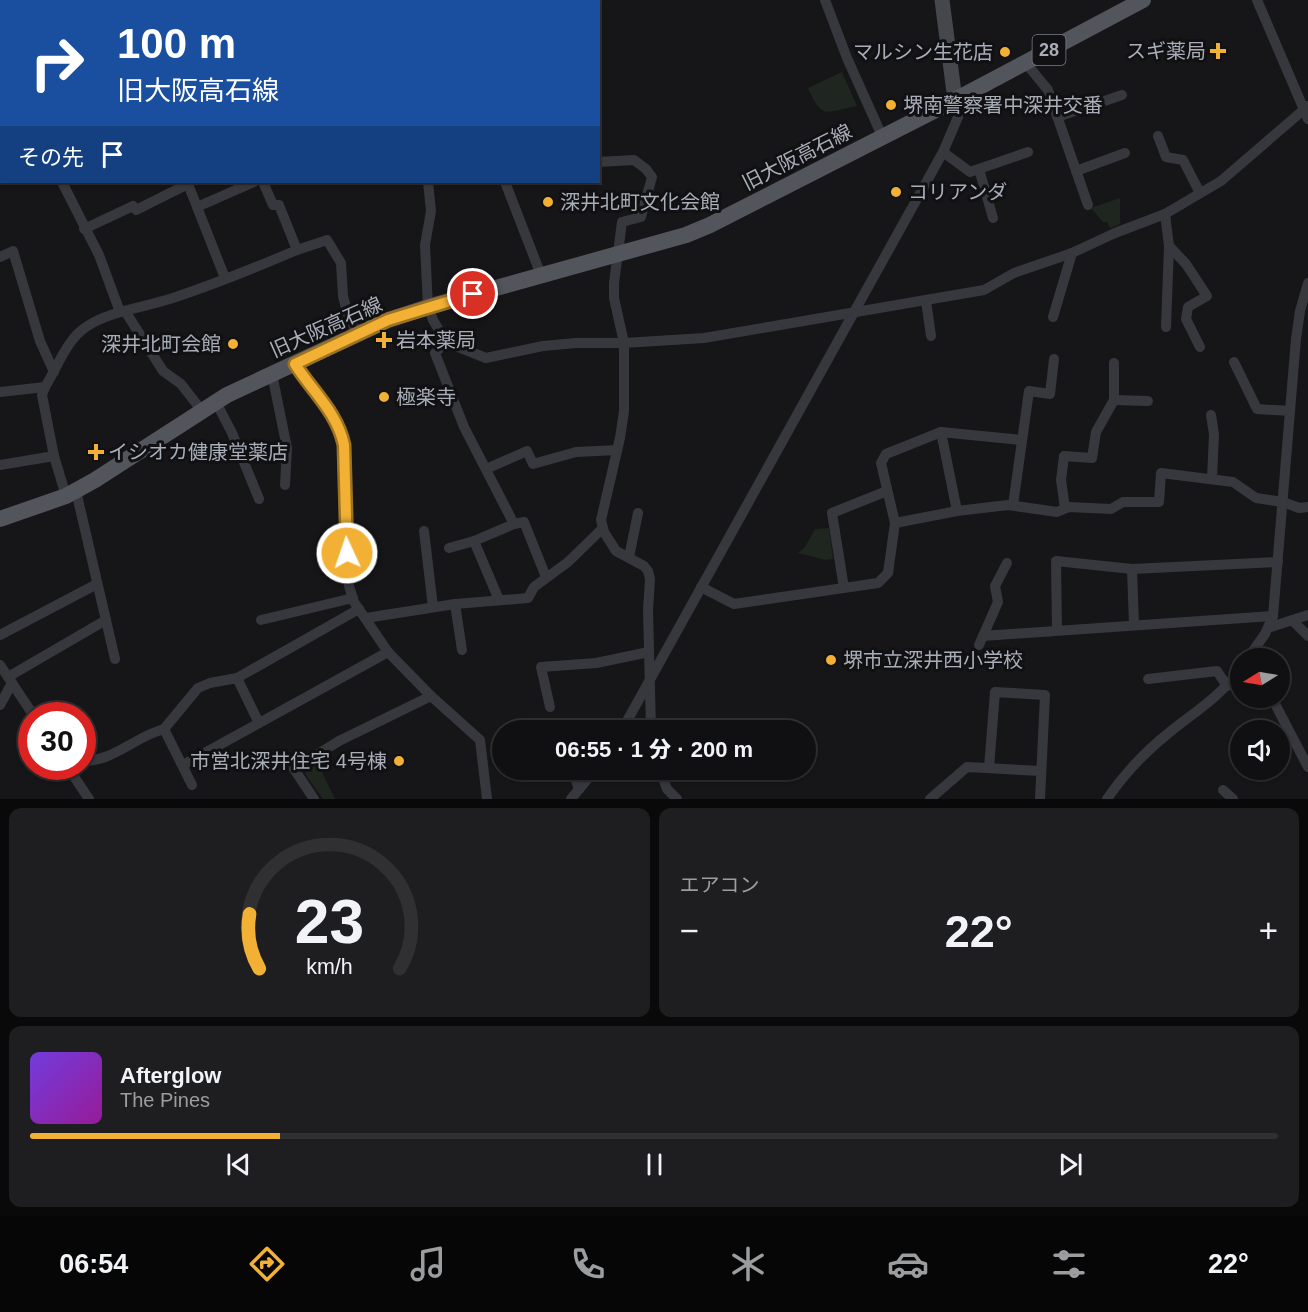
<!DOCTYPE html>
<html lang="ja">
<meta charset="utf-8">
<style>
:root{--surface:#101012;--page:#1e1e20;--text:#f1f3f6;--muted:#9c9d9f;--line:#303032;--accent:#f2b134}
body{margin:0;font-family:Helvetica,"Noto Sans JP",sans-serif;background:var(--page);color:var(--text);height:100vh;display:flex;flex-direction:column;font-size:22px;white-space:nowrap}
*{box-sizing:border-box;margin:0}
p{font-size:20px;color:var(--muted)}
.icon{flex:none;width:33px;height:33px;fill:none;stroke:currentColor;stroke-width:2;stroke-linecap:round;stroke-linejoin:round}
.map{position:relative;height:799px;overflow:hidden}
.details{display:flex;flex-direction:column;gap:9px;padding:9px;background:#09090a;flex:1}
.details>*{flex:none}
.guide{position:absolute;left:0px;top:0px;width:600px;height:183px;box-shadow:0 2px 4px #0004,0 0 0 2px var(--line);background:#1a4fa0;color:#fff;overflow:hidden}
.needle{width:39px;rotate:259deg}
.fabs{position:absolute;left:1230px;top:648px;display:grid;gap:12px}
.fabs a{display:grid;place-items:center;width:60px;height:60px;border-radius:50%;background:var(--surface);box-shadow:0 2px 4px #0004,0 0 0 2px var(--line);font-size:30px}
.speed{position:absolute;left:18px;top:702px;display:flex;gap:12px;font-size:30px;font-weight:700;text-align:center}
.speed>*{display:grid;place-content:center;width:78px;height:78px;border-radius:50%;background:var(--surface);box-shadow:0 2px 4px #0004,0 0 0 2px var(--line);line-height:1}
.speed .limit{border:9px solid #d22;background:#fff;color:#111}
.pin{position:absolute;display:grid;place-items:center;width:51px;height:51px;color:#fff;margin:-26px;border:3px solid #fff;border-radius:50%;box-shadow:0 2px 6px #0007}
.me{position:absolute;width:66px;margin:-33px;rotate:357deg;stroke-linejoin:round;filter:drop-shadow(0 0 4px #0008)}
.turn{display:flex;align-items:center;gap:21px;height:126px;padding:0 18px;font-size:27px}
.turn .icon{width:78px;height:78px;stroke-width:2.5}
.turn b{display:block;font-size:42px;line-height:51px}
.then{display:flex;align-items:center;height:57px;padding:0 18px;background:#0003;gap:12px;font-size:22px}
.big{font-size:45px;font-weight:800;line-height:1.1}
.details .tile{flex:1;display:flex;flex-direction:column;justify-content:center;gap:9px;min-width:0;padding:0 21px;border-radius:12px;background:var(--page)}
.details .dial{align-items:center;gap:0}
.dial svg{height:156px;overflow:visible;fill:none;stroke:var(--line);stroke-width:7;stroke-linecap:round;text-anchor:middle}
.dial text{fill:var(--text);stroke:none}
.song{display:flex;align-items:center;gap:18px}
.cover{width:72px;height:72px;border-radius:9px;background:linear-gradient(135deg,hsl(260 70% 55%),hsl(300 70% 35%))}
.played{height:6px;border-radius:3px;background:linear-gradient(90deg,var(--accent) 20%,var(--line) 20%)}
.keys{display:flex;justify-content:space-around;direction:ltr}
.heat{display:flex;justify-content:space-between;align-items:center;font-size:33px;direction:ltr}
.details .tiles{flex:1;display:grid;gap:9px;grid-template-columns:1fr 1fr}
.tile:last-child{grid-column:span 2}
.trip{position:absolute;left:492px;top:720px;width:324px;height:60px;border-radius:30px;background:var(--surface);box-shadow:0 2px 4px #0004,0 0 0 2px var(--line);font-weight:800;line-height:60px;text-align:center}
.dock{display:flex;height:96px;justify-content:space-around;align-items:center;background:#060607;color:var(--muted)}
.dock .icon{width:42px;height:42px}
.dock .selected{color:var(--accent)}
.dock b{font-size:27px;color:var(--text)}
.map>svg:first-child{display:block}
.green{fill:#1e261f}
.lines{fill:none;stroke-linecap:round;stroke-linejoin:round}
.street{stroke:#37383d;stroke-width:10}
.secondary{stroke:#45474d;stroke-width:15}
.primary{stroke:#53555c;stroke-width:16}
.route-casing{stroke:#9d7322;stroke-width:15}
.route{stroke:#f2b134;stroke-width:10}
.poi-dot{fill:#f2b134;stroke:#111113;stroke-width:2}
.labels{text-anchor:middle;stroke-width:6;stroke-linejoin:round;paint-order:stroke}
.shield{fill:#111113;stroke:#7b7e86;stroke-width:1.5}
.shield-label{font-size:18px;font-weight:bold;fill:#a8adb8}
.poi-label{font-size:20px;fill:#a8adb8;stroke:#111113;text-anchor:start}
.street-label{font-size:20px;fill:#a8adb8;stroke:#111113}
</style>
<div class="map">
<svg width="1308" height="799" viewBox="0 0 1308 799">
<rect width="100%" height="100%" fill="#161618"/>
<g class="green">
<path d="M 842,72 L 857,106 C 825,112 822,120 808,88 Z"/>
<polygon points="1120,198 1120,224 1110,228 1107,222 1103,222 1091,208"/>
<polygon points="829,528 833,559 826,560 798,553 805,547 815,529"/>
<polygon points="317,762 335,799 323,799 305,774 306,768"/>
</g>
<g class="lines">
<g class="street">
<polyline points="68,0 68,2"/>
<polyline points="215,0 215,2"/>
<polyline points="275,0 275,2"/>
<polyline points="351,0 352,2"/>
<polyline points="434,0 434,2"/>
<polyline points="566,0 567,2"/>
<polyline points="825,0 847,58 882,136"/>
<polyline points="1257,0 1308,119"/>
<polyline points="0,15 2,25"/>
<polyline points="1025,62 1048,90 1088,205"/>
<polyline points="1057,117 1122,95"/>
<polyline points="1158,136 1166,157 1183,160 1200,193"/>
<polyline points="943,152 970,172 1028,152"/>
<polyline points="598,162 634,160 646,169 652,177 641,217 622,222 614,283 614,298 624,343 624,411 620,438 601,520 604,532 616,551 644,566 648,571 650,579 648,610 651,730"/>
<polyline points="979,169 993,218"/>
<polyline points="1076,171 1125,153"/>
<polyline points="62,182 99,255 120,312"/>
<polyline points="428,182 431,211 425,245 428,307 433,320 446,342 486,358 543,346 576,343 624,343 704,338 984,290 1014,273 1072,253 1115,233 1165,214 1221,181 1308,106"/>
<polyline points="505,182 541,275"/>
<polyline points="197,207 254,182"/>
<polyline points="1165,214 1169,246 1166,327"/>
<polyline points="84,229 133,206 136,210 188,184 225,278"/>
<polyline points="1169,246 1186,264 1207,296 1188,307 1186,319 1200,347"/>
<polyline points="297,250 327,240 341,263 343,296 347,312 358,335"/>
<polyline points="0,257 13,251 40,341 54,372"/>
<polyline points="926,301 931,336"/>
<polyline points="125,311 163,371 181,384 202,411"/>
<polyline points="1053,317 1072,253"/>
<polyline points="446,342 435,353 464,427 514,524"/>
<polyline points="1234,362 1257,409 1290,411"/>
<polyline points="295,364 305,380 334,414 341,428 344,445 345,537 349,586 354,602 388,652 431,696 480,740 487,799"/>
<polyline points="272,374 287,448 285,485"/>
<polyline points="0,392 45,387"/>
<polyline points="1114,400 1148,401"/>
<polyline points="216,402 232,433 259,499"/>
<polyline points="1211,415 1214,434 1212,479"/>
<polyline points="941,432 957,511"/>
<polyline points="0,465 54,456"/>
<polyline points="486,469 527,451 533,464 576,452 617,450"/>
<polyline points="76,491 115,659"/>
<path d="M 66,496 L 54,456 L 42,395 L 45,387 C 57,368 67,339 86,327 C 109,311 146,307 173,298 C 215,284 257,267 297,250 L 279,205 L 273,205 L 263,182"/>
<polyline points="1013,505 1029,391 1050,394 1054,359"/>
<polyline points="1065,508 1061,480 1064,456 1092,458 1096,432 1114,400 1114,363"/>
<polyline points="895,523 957,511 1008,505 1057,512 1069,507 1111,509 1123,502 1159,502 1161,473 1233,482 1256,498 1283,502 1299,508 1308,507"/>
<polyline points="424,531 433,607"/>
<polyline points="474,541 499,600"/>
<polyline points="449,548 474,541 514,524 524,522 546,577"/>
<polyline points="629,557 638,513"/>
<polyline points="1132,569 1134,625"/>
<polyline points="701,587 734,604 878,583 888,573 895,523 881,463 886,454 941,432 1022,440"/>
<polyline points="844,588 832,513 887,491"/>
<polyline points="455,604 462,650"/>
<polyline points="366,618 455,604 528,598 534,587 568,562 603,528"/>
<polyline points="261,620 353,598"/>
<polyline points="1292,620 1308,636"/>
<polyline points="1268,628 1308,615"/>
<polyline points="1057,630 1056,561 1132,569 1278,562"/>
<polyline points="0,635 97,584"/>
<polyline points="983,636 1273,616"/>
<polyline points="979,645 998,602 995,586 1007,563"/>
<polyline points="1248,658 1265,634 1273,616 1296,339 1300,311 1308,283"/>
<polyline points="0,665 34,716"/>
<polyline points="8,677 106,620"/>
<polyline points="237,678 259,723"/>
<polyline points="1148,679 1217,671 1227,686"/>
<polyline points="1272,698 1308,767"/>
<polyline points="0,705 12,683"/>
<polyline points="550,707 541,667 596,663 649,652"/>
<polyline points="552,727 554,730"/>
<polyline points="622,730 943,152 958,117 955,100"/>
<path d="M 82,761 C 113,762 136,736 164,729"/>
<polyline points="183,765 388,652"/>
<polyline points="67,766 89,799"/>
<polyline points="989,768 995,692 1045,695 1040,799"/>
<polyline points="572,770 579,789"/>
<polyline points="660,770 667,789 677,799"/>
<polyline points="192,785 164,729 198,688 210,683 237,678 359,609"/>
<polyline points="1223,790 1233,799"/>
<polyline points="314,799 294,769 339,741 431,696"/>
<polyline points="571,799 595,770"/>
<polyline points="930,799 967,767 1041,771"/>
<path d="M 1107,799 C 1124,774 1147,750 1171,731 C 1195,712 1222,695 1240,669"/>
</g>
<polyline class="secondary" points="942,0 955,100"/>
<polyline class="primary" points="0,519 66,496 95,480 227,395 388,320 428,307 686,235 710,225 955,100 1143,0"/>
</g>
<g class="lines">
<defs>
<path id="route" d="M 347,553 L 344,445 C 337,412 312,391 295,364 L 388,320 L 473,294"/>
</defs>
<use href="#route" class="route-casing"/>
<use href="#route" class="route"/>
</g>
<g class="poi-dot">
<path d="M1215 42h6v6h6v6h-6v6h-6v-6h-6v-6h6z"/>
<circle cx="1005" cy="52" r="6"/>
<circle cx="891" cy="105" r="6"/>
<circle cx="896" cy="192" r="6"/>
<circle cx="548" cy="202" r="6"/>
<path d="M381 331h6v6h6v6h-6v6h-6v-6h-6v-6h6z"/>
<circle cx="233" cy="344" r="6"/>
<circle cx="384" cy="397" r="6"/>
<path d="M93 443h6v6h6v6h-6v6h-6v-6h-6v-6h6z"/>
<circle cx="831" cy="660" r="6"/>
<circle cx="399" cy="761" r="6"/>
</g>
<g class="labels">
<rect class="shield" x="1032.5" y="35" width="33" height="30" rx="4.5"/>
<g class="shield-label">
<text x="1049" y="56">28</text>
</g>
<g class="poi-label">
<text x="1206" y="58" text-anchor="end">スギ薬局</text>
<text x="993" y="59" text-anchor="end">マルシン生花店</text>
<text x="903" y="112">堺南警察署中深井交番</text>
<text x="908" y="199">コリアンダ</text>
<text x="560" y="209">深井北町文化会館</text>
<text x="396" y="347">岩本薬局</text>
<text x="221" y="351" text-anchor="end">深井北町会館</text>
<text x="396" y="404">極楽寺</text>
<text x="108" y="459">イシオカ健康堂薬店</text>
<text x="843" y="667">堺市立深井西小学校</text>
<text x="387" y="768" text-anchor="end">市営北深井住宅 4号棟</text>
</g>
<g class="street-label">
<text transform="translate(797 157) rotate(-27)" y="7">旧大阪高石線</text>
<text transform="translate(326 327) rotate(-24)" y="7">旧大阪高石線</text>
</g>
</g>
</svg>
<div class="fabs">
<a><svg class="needle" viewBox="-14 -14 28 28"><path d="M0-13l5 13h-10z" fill="#e53935"/><path d="M0 13l5-13h-10z" fill="#9c9d9f"/></svg></a>
<a><svg class="icon" aria-label="sound" viewBox="0 0 24 24"><path d="M4 9h4l5-4v14l-5-4H4zM17 9q2 3 0 6"/></svg></a>
</div>
<div class="speed"><div class="limit">30</div></div>
<div class="pin" style="left:473px;top:294px;background:#d93025"><svg class="icon" aria-label="arrive" viewBox="0 0 24 24"><path d="M6 21V4h12l-3 4 3 4H6"/></svg></div>
<svg class="me" style="left:347px;top:553px" viewBox="-20 -20 40 40"><circle r="17" fill="#f2b134" stroke="#fff" stroke-width="3"/><path d="M0-11L8 9 0 5-8 9z" fill="#fff"/></svg>
<div class="trip">06:55 · 1 分 · 200 m</div>
<div class="guide">
<div class="turn"><svg class="icon" aria-label="right" viewBox="0 0 24 24"><path d="M7 20v-9h11M14 6l5 5-5 5"/></svg><div><b>100 m</b>旧大阪高石線</div></div>
<div class="then">その先<svg class="icon" aria-label="arrive" viewBox="0 0 24 24"><path d="M6 21V4h12l-3 4 3 4H6"/></svg></div>
</div>
</div>
<section class="details">
<div class="tiles">
<div class="tile dial"><svg viewBox="0 0 100 80">
<path d="M14 69A42 42 0 1 1 86 69"/>
<path d="M14 69A42 42 0 0 1 9 41" stroke="#f2b134"/>
<text x="50" y="56" font-size="32" font-weight="700">23</text>
<text x="50" y="72" font-size="11">km/h</text>
</svg></div>
<div class="tile"><p>エアコン</p>
<div class="heat"><a>−</a><b class="big">22°</b><a>+</a></div>
</div>
<div class="tile">
<div class="song"><i class="cover"></i><div><b>Afterglow</b><p>The Pines</p></div></div>
<div class="played"></div>
<div class="keys"><svg class="icon" aria-label="previous" viewBox="0 0 24 24"><path d="M18 5L8 12l10 7zM5 5v14"/></svg><svg class="icon" aria-label="pause" viewBox="0 0 24 24"><path d="M8 5v14M16 5v14"/></svg><svg class="icon" aria-label="next" viewBox="0 0 24 24"><path d="M6 5l10 7-10 7zM19 5v14"/></svg></div>
</div>
</div>
</section>
<nav class="dock">
<b>06:54</b>
<svg class="icon selected" aria-label="directions" viewBox="0 0 24 24"><path d="M12 3l9 9-9 9-9-9zM9 14v-3h6M13 9l2 2-2 2"/></svg>
<svg class="icon" aria-label="music" viewBox="0 0 24 24"><path d="M9 18V5l10-2v13"/><circle cx="6" cy="18" r="3"/><circle cx="16" cy="16" r="3"/></svg>
<svg class="icon" aria-label="phone" viewBox="0 0 24 24"><path d="M5 4h4l2 5-3 2q2 4 5 5l2-3 5 2v4C11 20 4 13 5 4z"/></svg>
<svg class="icon" aria-label="climate" viewBox="0 0 24 24"><path d="M12 3v18M4 7l16 10M4 17L20 7"/></svg>
<svg class="icon" aria-label="car" viewBox="0 0 24 24"><path d="M5 17H2v-5l4-1 3-4h7l3 4 3 1v5h-3M9 17h6M6 11h13"/><circle cx="7" cy="17" r="2"/><circle cx="17" cy="17" r="2"/></svg>
<svg class="icon" aria-label="filters" viewBox="0 0 24 24"><path d="M4 7h16M4 17h16"/><circle cx="9" cy="7" r="2"/><circle cx="15" cy="17" r="2"/></svg>
<b>22°</b>
</nav>
